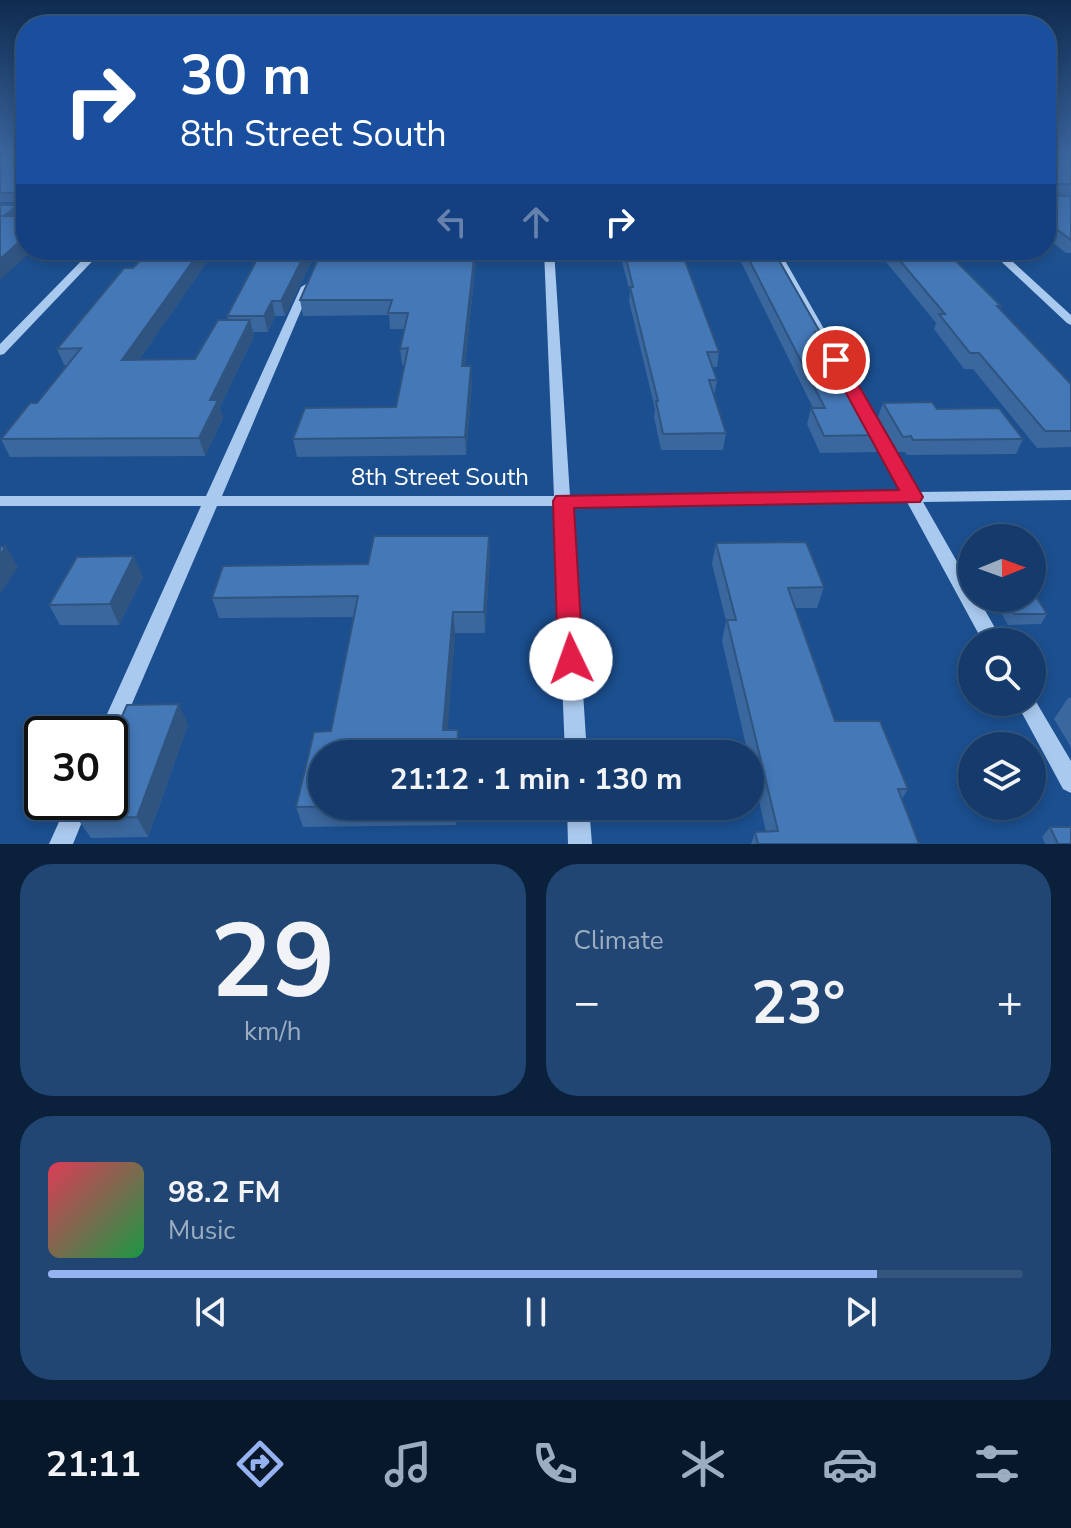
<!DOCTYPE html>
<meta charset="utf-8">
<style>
:root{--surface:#143b6b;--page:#214673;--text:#f1f3f6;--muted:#9dadc1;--line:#33557e;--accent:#95b2f1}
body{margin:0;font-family:"Nunito Sans",sans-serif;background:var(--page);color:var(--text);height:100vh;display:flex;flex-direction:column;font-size:30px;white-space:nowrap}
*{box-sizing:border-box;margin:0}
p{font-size:26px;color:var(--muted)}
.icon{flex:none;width:44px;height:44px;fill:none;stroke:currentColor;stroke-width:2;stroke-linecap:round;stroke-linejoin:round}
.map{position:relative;height:844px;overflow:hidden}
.drawer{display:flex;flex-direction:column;gap:20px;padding:20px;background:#0b203b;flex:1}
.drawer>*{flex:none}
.top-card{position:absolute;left:16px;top:16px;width:1040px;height:244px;border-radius:32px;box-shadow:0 4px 12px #0003,0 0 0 2px var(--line);background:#1a4fa0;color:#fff;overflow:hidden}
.needle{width:52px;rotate:89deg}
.controls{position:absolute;left:958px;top:524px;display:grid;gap:16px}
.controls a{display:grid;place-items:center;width:88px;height:88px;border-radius:50%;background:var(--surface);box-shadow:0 4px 12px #0003,0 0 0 2px var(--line);font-size:40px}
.speed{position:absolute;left:24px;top:716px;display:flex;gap:16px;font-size:40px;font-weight:700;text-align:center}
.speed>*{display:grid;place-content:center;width:104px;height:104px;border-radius:50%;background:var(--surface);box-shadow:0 4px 12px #0003,0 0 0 2px var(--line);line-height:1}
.speed .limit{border:4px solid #111;border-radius:12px;background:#fff;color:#111}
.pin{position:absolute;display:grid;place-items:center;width:68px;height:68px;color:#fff;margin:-34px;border:4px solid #fff;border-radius:50%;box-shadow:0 2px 8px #0007}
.me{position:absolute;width:88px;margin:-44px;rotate:357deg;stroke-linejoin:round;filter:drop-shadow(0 0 6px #0008)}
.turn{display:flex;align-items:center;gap:28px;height:168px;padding:0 32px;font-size:36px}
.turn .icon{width:104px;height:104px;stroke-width:2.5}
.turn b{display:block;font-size:56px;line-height:68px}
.lanes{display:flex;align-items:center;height:76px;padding:0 32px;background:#0003;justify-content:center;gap:40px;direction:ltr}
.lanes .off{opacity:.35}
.big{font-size:60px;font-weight:700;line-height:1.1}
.drawer .tile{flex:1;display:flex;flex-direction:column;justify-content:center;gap:12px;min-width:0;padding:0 28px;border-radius:32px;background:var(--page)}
.drawer .dial{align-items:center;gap:0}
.dial b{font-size:104px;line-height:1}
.song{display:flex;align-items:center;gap:24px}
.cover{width:96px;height:96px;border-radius:12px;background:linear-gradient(135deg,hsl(350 70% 55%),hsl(140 70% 35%))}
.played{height:8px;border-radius:4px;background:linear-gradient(90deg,var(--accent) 85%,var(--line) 85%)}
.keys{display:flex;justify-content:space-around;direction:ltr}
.heat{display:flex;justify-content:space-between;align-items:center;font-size:44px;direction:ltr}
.drawer .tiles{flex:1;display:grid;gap:20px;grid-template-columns:1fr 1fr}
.tile:last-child{grid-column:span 2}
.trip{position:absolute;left:308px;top:740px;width:456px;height:80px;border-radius:40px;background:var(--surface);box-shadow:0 4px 12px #0003,0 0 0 2px var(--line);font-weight:700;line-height:80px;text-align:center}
.tabs{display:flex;height:128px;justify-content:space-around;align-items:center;background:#08182b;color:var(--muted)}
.tabs .icon{width:56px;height:56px}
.tabs .selected{color:var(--accent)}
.tabs b{font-size:36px;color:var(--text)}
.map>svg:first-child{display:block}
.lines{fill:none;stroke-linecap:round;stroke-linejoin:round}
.minor{fill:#a9c9ee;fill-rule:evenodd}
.wall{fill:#3a679d}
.shaded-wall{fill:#305480}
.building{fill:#4478b7;stroke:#305480;stroke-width:2}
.route{fill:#e11d48;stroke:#92132f;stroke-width:2}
.labels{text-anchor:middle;stroke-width:8;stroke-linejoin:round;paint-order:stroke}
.street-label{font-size:24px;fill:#fff;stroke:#1b4f8f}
</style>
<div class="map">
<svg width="1071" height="844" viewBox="0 0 1071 844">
<rect width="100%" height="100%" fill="#1b4f8f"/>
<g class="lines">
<g class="minor">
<rect x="0" y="205" width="26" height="6"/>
<polygon points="92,250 103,250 4,354 0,355 0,344"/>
<polygon points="544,250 554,250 570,496 901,492 769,250 779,250 917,492 1071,490 1071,500 923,502 972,588 972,598 978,598 1003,642 983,642 907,502 571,506 587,754 565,754 555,506 217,506 116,741 110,743 110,734 98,734 201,506 0,506 0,496 206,496 301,287 306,284 311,287 222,496 554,496"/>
<polygon points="989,250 1000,250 1071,315 1071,325 1067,323"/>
<polygon points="1032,695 1071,761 1071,793 1063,789 1016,702 1032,702"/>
<polygon points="68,802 90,802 73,844 49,844"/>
<polygon points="567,806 589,806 592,844 568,844"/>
</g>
</g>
<g class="wall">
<polygon points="26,152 26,202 0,202 0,158"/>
<polygon points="1046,152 1071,152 1071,253 1066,253 1046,237"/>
<polygon points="150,250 215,250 139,360 195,359 228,320 227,316 317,250 285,316 275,316 268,332 253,332 254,336 220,407 223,418 205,456 10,457 1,439 37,403 67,365 64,365 57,349"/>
<polygon points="477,250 465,366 472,383 466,455 297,457 293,439 396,407 404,365 402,365 400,349 404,329 390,329 389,315 303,316 300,300"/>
<polygon points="619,250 681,250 719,352 717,367 712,367 717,380 714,396 726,433 723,450 661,450 654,417 655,409 629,301 630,292"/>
<polygon points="735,250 773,250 820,332 819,339 854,401 881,435 876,452 820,453 807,424 811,408 813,408"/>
<polygon points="782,250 945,250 1001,306 1000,309 1071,384 1071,447 1037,448 973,369 964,369 934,329 936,323 882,257 787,258"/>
<polygon points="883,403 937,409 1023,439 1016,454 907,455 905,452 898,452 878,417"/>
<polygon points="489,536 490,556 485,633 455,633 447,730 458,730 460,754 322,754 322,806 457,806 456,825 303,827 296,807 331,731 354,617 219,618 212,598 368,564"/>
<polygon points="716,543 824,587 817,608 795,608 835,721 908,789 902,799 919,844 751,844 755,832 766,832 750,760 750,754 748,754 722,641 726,621 712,564"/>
<polygon points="143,577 119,625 60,625 49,605"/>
<polygon points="993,598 1032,598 1047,614 1041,624 1008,625"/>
<polygon points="1068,698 1071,698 1071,747 1054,719"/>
<polygon points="188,725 148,837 91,838 77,818"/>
<polygon points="1050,827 1071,844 1045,844 1042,837"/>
</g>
<g class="shaded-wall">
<polygon points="18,205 22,214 4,228 0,220"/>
<polygon points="26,236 26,250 33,250 0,280 0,259"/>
<polygon points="201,250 215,250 128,376 122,360"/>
<polygon points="307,250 317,250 285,316 281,301"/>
<polygon points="475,250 477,250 463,383 462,366"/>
<polygon points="272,301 275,316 268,332 264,316"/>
<polygon points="250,320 254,336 220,407 223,418 205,456 199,438 210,400"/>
<polygon points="471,366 472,383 466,455 465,437"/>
<polygon points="489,536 490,556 485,633 484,612"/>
<polygon points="6,546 18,567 0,594 0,555"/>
<polygon points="134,556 143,577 119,625 110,604"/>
<polygon points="453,612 455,633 446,751 443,730"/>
<polygon points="179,704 188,725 148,837 137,817"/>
<polygon points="458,730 460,751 460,754 457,754"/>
<polygon points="454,806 457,806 456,825"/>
</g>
<g class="building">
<polygon points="9,152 26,152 26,199 23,193 0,193 0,158"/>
<polygon points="1046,152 1071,152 1071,184 1051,184 1049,195 1071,196 1071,240 1046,221"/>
<polygon points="0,205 18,205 4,216 0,216"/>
<polygon points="0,216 26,216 26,236 0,259"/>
<polygon points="150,250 201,250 122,360 195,359 218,320 250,320 210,400 218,400 199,438 1,439 30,403 37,403 81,348 57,349 124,268 133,268"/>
<polygon points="262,250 307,250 281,301 272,301 264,316 227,316"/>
<polygon points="322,250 475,250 462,366 471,366 465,437 293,439 305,408 396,407 408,348 400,349 408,313 388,313 392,300 300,300"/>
<polygon points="624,250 681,250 719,352 707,352 717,380 709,380 726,433 663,434 656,401 658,401 630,287 633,287"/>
<polygon points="744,250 773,250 820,332 815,332 854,401 862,401 881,435 824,436 811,408 825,408"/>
<polygon points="891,250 945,250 1001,306 997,306 1071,384 1071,431 1045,431 979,353 970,353 939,314 945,314"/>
<polygon points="932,402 937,409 999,408 1023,439 913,440 911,436 903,437 883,403"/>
<polygon points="374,536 489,536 484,612 453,612 443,730 458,730 457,754 322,754 322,806 349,806 296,807 314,732 331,731 358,596 212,598 223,566 368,564"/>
<polygon points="806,542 824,587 788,588 835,721 880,721 908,789 898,789 919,844 758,844 755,832 778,831 727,620 736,620 716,543"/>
<polygon points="6,546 0,555 0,547"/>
<polygon points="134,556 110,604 49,605 77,557"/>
<polygon points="1032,590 1047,614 1014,614 1005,598 1032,598"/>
<polygon points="179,704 137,817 77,818 84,802 110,802 110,743 127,705"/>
<polygon points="1050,827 1071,827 1071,844 1058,844"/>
</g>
<linearGradient id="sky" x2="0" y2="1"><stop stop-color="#0f2b4f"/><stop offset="0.56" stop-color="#39639b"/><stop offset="1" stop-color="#39639b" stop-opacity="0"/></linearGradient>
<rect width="1071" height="270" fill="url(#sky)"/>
<polygon class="route" points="836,355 844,360 923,497 920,502 574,508 583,659 580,666 571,670 562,666 558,659 553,501 556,496 899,490 828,360"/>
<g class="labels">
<g class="street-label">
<text x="440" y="485">8th Street South</text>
</g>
</g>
</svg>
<div class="controls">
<a><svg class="needle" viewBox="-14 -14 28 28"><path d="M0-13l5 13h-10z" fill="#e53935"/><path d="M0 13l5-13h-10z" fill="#9dadc1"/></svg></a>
<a><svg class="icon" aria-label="search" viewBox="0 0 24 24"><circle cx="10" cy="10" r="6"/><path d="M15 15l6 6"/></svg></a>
<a><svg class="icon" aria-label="layers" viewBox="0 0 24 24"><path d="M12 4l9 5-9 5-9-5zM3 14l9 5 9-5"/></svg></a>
</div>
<div class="speed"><div class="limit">30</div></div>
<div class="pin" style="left:836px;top:360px;background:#d93025"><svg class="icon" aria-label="arrive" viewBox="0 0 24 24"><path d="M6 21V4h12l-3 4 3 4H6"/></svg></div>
<svg class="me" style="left:571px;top:659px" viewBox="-20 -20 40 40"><circle r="19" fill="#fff"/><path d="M0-13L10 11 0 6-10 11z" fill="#e11d48"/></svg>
<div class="trip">21:12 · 1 min · 130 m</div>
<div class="top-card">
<div class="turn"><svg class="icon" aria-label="right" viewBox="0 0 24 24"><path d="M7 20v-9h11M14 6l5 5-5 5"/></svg><div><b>30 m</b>8th Street South</div></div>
<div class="lanes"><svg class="icon off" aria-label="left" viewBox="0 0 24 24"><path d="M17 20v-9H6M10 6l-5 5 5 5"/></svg><svg class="icon off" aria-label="ahead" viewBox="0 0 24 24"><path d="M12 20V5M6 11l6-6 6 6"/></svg><svg class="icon" aria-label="right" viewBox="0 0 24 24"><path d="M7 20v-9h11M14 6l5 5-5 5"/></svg></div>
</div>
</div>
<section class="drawer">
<div class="tiles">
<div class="tile dial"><b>29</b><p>km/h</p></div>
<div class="tile"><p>Climate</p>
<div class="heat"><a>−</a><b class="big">23°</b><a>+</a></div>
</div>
<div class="tile">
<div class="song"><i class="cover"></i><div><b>98.2 FM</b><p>Music</p></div></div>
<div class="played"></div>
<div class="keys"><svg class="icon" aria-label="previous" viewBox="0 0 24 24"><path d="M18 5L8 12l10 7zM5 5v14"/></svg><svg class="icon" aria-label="pause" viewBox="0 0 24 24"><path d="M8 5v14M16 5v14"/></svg><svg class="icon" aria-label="next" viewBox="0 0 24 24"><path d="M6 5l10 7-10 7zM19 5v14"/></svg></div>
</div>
</div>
</section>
<nav class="tabs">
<b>21:11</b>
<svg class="icon selected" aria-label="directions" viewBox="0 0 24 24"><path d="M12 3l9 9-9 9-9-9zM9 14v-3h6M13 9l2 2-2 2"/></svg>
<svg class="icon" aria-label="music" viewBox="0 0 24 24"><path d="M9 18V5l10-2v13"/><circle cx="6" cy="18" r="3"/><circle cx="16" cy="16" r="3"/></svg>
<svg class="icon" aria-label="phone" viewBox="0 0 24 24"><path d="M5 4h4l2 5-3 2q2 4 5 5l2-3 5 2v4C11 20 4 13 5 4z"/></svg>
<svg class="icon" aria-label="climate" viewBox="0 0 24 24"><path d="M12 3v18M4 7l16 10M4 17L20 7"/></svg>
<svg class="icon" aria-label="car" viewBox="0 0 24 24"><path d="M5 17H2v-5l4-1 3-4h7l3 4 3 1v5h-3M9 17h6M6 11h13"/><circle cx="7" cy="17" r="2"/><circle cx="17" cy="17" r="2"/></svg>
<svg class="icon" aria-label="filters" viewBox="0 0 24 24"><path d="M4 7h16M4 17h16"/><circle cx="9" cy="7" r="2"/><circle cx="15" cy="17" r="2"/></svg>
</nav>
